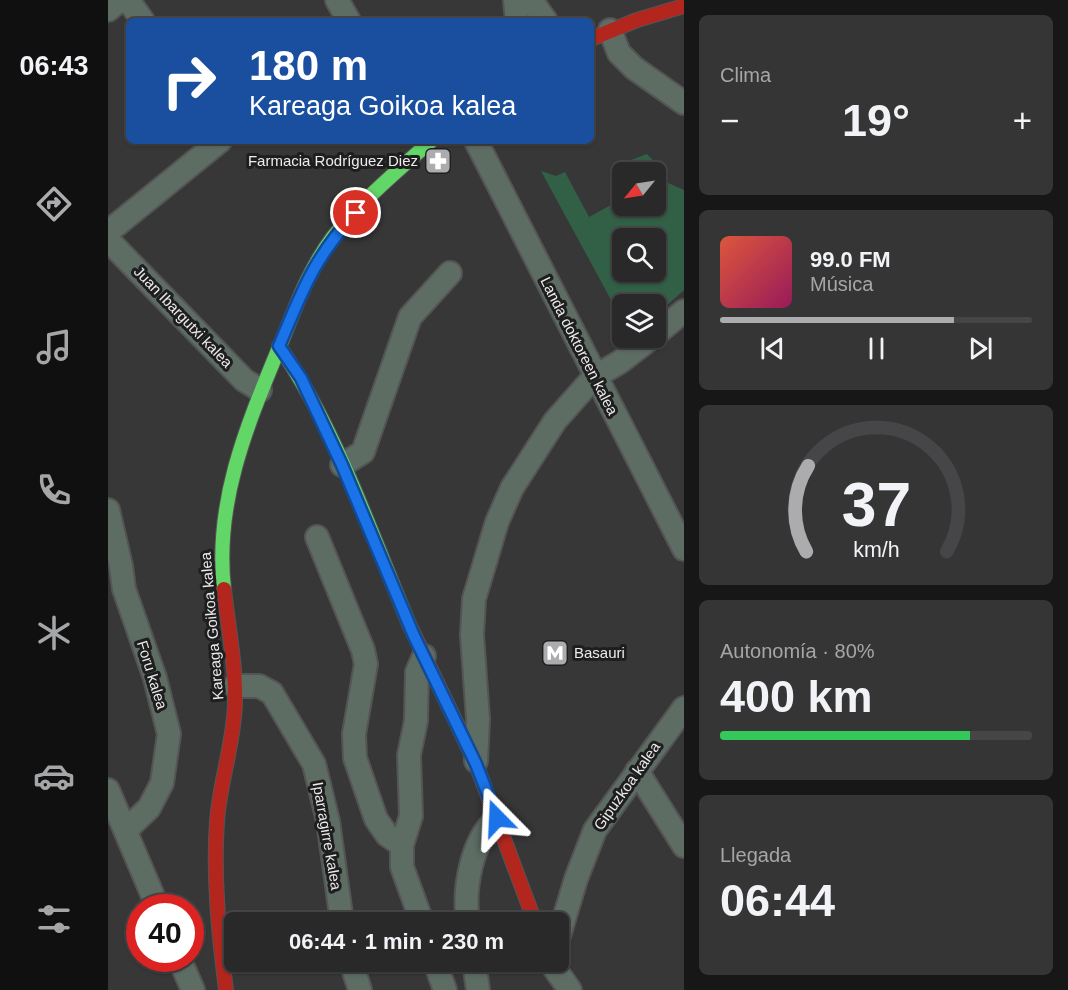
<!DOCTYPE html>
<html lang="es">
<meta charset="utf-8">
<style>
:root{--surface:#2a292a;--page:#363536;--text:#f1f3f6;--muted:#a5a6a8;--line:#464547;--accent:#acabad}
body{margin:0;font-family:Helvetica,sans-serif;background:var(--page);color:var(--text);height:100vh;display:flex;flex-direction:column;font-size:22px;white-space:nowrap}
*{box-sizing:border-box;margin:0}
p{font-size:20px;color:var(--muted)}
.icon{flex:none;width:33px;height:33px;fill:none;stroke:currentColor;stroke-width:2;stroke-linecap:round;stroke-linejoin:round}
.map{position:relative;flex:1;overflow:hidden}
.details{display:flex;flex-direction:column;gap:15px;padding:15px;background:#171717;width:384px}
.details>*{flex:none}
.banner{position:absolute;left:18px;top:18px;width:468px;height:126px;border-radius:9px;box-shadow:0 2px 4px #0004,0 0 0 2px var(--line);background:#1a4fa0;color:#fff;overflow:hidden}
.needle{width:39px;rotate:240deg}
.controls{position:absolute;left:504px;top:162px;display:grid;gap:12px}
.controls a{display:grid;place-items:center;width:54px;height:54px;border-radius:9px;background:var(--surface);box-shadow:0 2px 4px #0004,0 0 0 2px var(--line);font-size:30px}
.speed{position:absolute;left:18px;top:894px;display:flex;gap:12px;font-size:30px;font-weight:700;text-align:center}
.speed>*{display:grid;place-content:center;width:78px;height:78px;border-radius:50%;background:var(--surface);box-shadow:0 2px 4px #0004,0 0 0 2px var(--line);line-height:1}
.speed .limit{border:9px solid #d22;background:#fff;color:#111}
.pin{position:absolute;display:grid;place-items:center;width:51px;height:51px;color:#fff;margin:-26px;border:3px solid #fff;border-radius:50%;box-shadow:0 2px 6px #0007}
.me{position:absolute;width:66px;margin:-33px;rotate:339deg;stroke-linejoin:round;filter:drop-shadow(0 0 4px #0008)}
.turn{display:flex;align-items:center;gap:21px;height:126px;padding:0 24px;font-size:27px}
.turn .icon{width:78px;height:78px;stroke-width:2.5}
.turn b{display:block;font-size:42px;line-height:51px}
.big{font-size:45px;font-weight:800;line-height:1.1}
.details .widget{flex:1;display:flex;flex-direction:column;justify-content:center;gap:9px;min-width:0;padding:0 21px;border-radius:9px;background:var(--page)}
.details .dial{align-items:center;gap:0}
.dial svg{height:156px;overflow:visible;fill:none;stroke:var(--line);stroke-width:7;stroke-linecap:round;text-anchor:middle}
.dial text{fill:var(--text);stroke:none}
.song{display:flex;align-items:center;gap:18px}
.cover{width:72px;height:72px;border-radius:9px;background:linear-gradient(135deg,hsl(10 70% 55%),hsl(330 70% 35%))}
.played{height:6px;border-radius:3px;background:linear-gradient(90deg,var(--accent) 75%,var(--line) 75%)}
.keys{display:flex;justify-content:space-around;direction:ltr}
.heat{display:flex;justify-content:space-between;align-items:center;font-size:33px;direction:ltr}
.charge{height:9px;border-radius:4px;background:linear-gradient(90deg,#34c759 80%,var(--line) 0)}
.trip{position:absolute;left:116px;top:912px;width:345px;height:60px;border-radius:9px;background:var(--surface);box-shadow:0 2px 4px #0004,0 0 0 2px var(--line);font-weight:800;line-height:60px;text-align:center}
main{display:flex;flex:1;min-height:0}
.tabs{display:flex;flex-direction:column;width:108px;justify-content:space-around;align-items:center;background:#111011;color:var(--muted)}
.tabs .icon{width:42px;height:42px}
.tabs .current{color:var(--accent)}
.tabs b{font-size:27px;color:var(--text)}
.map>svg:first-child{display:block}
.green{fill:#316046;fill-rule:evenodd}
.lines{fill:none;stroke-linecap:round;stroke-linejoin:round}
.street-casing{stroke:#555455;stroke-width:26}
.fast-casing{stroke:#555455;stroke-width:16}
.jam-casing{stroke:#555455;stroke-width:16}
.street{stroke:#5d6d64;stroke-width:22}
.fast{stroke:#63d668;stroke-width:14}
.jam{stroke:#b3261e;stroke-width:14}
.route-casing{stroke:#114b97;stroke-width:15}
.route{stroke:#1a73e8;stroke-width:10}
.labels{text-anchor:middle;stroke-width:6;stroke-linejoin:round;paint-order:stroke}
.poi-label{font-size:15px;fill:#ebeaec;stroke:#1f1e1f;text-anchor:end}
.street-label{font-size:15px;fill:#ebeaec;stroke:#1f1e1f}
</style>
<main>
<nav class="tabs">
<b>06:43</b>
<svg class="icon current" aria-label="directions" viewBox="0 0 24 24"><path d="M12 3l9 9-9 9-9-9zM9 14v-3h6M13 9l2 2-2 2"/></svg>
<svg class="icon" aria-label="music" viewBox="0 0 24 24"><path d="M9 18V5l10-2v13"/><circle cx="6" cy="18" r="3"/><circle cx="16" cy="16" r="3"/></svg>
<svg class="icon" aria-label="phone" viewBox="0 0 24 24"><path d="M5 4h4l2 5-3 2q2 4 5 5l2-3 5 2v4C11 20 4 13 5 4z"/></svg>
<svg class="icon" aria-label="climate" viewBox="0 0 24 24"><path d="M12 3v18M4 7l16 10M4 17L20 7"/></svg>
<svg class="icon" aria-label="car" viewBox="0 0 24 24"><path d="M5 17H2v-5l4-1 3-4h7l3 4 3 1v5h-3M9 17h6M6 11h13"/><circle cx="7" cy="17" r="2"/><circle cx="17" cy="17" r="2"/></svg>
<svg class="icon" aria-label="filters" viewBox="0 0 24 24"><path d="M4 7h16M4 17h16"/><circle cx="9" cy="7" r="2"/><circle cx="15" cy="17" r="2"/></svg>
</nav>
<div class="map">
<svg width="576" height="990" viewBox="0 0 576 990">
<rect width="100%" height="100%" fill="#383738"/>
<path class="green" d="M 539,154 L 544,159 L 549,178 L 576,190 L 576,290 L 548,315 L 548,304 L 514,304 L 514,320 L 433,171 L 448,176 L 457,172 L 481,217 L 514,199 L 514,206 L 548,206 L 548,172 L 514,172 L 514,179 L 507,166 ZM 514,238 L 548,238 L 548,272 L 514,272 Z"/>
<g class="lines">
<defs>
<g id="street">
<polyline points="20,0 35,21"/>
<polyline points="229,0 241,21"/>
<polyline points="407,0 409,21"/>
<polyline points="423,0 438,21"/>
<polyline points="0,10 12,0"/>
<polyline points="502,30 511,53 526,68 576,103"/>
<polyline points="368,141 576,549"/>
<polyline points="0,232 112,141"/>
<polyline points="0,240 136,380 152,390"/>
<polyline points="548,334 576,311"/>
<polyline points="234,465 255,452 302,317 342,273"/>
<polyline points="0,510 13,566 16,589 47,678 61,734 54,783 41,808 18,830"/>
<polyline points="209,537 255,650 258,664 246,734 247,758 268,819 279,835 294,845"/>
<polyline points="127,686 151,686 164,693 206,764 220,821 234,922"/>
<polyline points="368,761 370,719 364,635 366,599 389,522 404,488 447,421 486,377 512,362 543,338"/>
<polyline points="529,771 576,846"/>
<polyline points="0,790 50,908"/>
<polyline points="314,922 294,867 294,845 303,816 301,755 308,721 309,672 316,656"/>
<path d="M 360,922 C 355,890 363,841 389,818"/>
<polyline points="450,939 468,879 487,830 576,708"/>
<polyline points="71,958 85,990"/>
<polyline points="243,962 252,990"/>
<polyline points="327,962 337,990"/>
<polyline points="366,962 370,990"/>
<polyline points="442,962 462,990"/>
</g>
<g id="fast">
<path d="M 171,346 C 228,429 262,531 301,624"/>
<path d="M 116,589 C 106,501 140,423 173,343 C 188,306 201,269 225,237 C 253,201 289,171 323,141"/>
</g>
<g id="jam">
<polyline points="483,39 529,20 576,6"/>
<path d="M 116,589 C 120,627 128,665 127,703 C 126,743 112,781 109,821 C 105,877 111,934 118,990"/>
<polyline points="301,624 368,764 427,922"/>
</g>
</defs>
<use href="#street" class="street-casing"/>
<use href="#fast" class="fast-casing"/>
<use href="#jam" class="jam-casing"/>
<use href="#street" class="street"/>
<use href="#fast" class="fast"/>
<use href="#jam" class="jam"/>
</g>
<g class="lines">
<defs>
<path id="route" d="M 248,213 C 206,257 194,292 171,346 L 193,378 L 234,465 L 306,636 L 368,764 L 389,818"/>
</defs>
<use href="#route" class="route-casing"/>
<use href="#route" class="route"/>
</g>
<defs>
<symbol id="pharmacy-square" viewBox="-11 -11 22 22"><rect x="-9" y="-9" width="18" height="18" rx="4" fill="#acabad" stroke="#1f1e1f"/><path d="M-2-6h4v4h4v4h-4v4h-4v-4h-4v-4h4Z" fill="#fff"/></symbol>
<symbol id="metro-square" viewBox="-11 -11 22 22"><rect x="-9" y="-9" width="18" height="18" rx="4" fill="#acabad" stroke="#1f1e1f"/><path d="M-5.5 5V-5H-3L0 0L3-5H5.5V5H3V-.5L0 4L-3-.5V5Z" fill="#fff"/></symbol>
</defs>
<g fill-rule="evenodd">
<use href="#pharmacy-square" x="315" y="146" width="30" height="30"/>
<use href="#metro-square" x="432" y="638" width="30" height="30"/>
</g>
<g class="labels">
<g class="poi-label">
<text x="310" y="166">Farmacia Rodríguez Diez</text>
<text x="466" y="658" text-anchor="start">Basauri</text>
</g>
<g class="street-label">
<text transform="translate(75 317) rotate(46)" y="5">Juan Ibargutxi kalea</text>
<text transform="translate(471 346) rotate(63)" y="5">Landa doktoreen kalea</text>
<text transform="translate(104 626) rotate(-95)" y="5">Kareaga Goikoa kalea</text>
<text transform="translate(44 675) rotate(73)" y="5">Foru kalea</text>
<text transform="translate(519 786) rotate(-55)" y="5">Gipuzkoa kalea</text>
<text transform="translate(219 836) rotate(80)" y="5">Iparragirre kalea</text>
</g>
</g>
</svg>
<div class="controls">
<a><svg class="needle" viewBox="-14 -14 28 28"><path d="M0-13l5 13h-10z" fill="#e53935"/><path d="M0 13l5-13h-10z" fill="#a5a6a8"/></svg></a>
<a><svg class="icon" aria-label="search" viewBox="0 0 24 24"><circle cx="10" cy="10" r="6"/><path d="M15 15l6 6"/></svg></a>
<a><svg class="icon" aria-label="layers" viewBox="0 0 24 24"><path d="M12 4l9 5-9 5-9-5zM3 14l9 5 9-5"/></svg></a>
</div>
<div class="speed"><div class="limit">40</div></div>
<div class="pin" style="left:248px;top:213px;background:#d93025"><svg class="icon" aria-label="arrive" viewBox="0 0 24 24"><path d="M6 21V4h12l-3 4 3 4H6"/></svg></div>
<svg class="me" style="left:389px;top:818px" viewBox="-20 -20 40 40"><path d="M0-17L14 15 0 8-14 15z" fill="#1a73e8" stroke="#fff" stroke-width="4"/></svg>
<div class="trip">06:44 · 1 min · 230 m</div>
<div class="banner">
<div class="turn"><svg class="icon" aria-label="right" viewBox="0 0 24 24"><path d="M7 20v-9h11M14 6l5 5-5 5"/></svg><div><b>180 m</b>Kareaga Goikoa kalea</div></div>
</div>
</div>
<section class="details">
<div class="widget"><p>Clima</p>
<div class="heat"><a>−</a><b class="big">19°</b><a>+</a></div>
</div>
<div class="widget">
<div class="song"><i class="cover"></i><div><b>99.0 FM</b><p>Música</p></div></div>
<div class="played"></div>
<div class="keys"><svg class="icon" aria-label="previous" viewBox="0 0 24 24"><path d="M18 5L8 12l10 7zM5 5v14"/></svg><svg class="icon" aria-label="pause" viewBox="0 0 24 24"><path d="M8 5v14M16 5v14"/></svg><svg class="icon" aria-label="next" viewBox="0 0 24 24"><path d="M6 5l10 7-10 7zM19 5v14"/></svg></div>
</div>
<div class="widget dial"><svg viewBox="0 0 100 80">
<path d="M14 69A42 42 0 1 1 86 69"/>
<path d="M14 69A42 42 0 0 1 15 25" stroke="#acabad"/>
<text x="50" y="56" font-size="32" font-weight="700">37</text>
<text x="50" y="72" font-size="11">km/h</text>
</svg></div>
<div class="widget"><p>Autonomía · 80%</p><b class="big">400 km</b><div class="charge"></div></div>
<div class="widget"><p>Llegada</p><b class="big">06:44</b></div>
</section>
</main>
